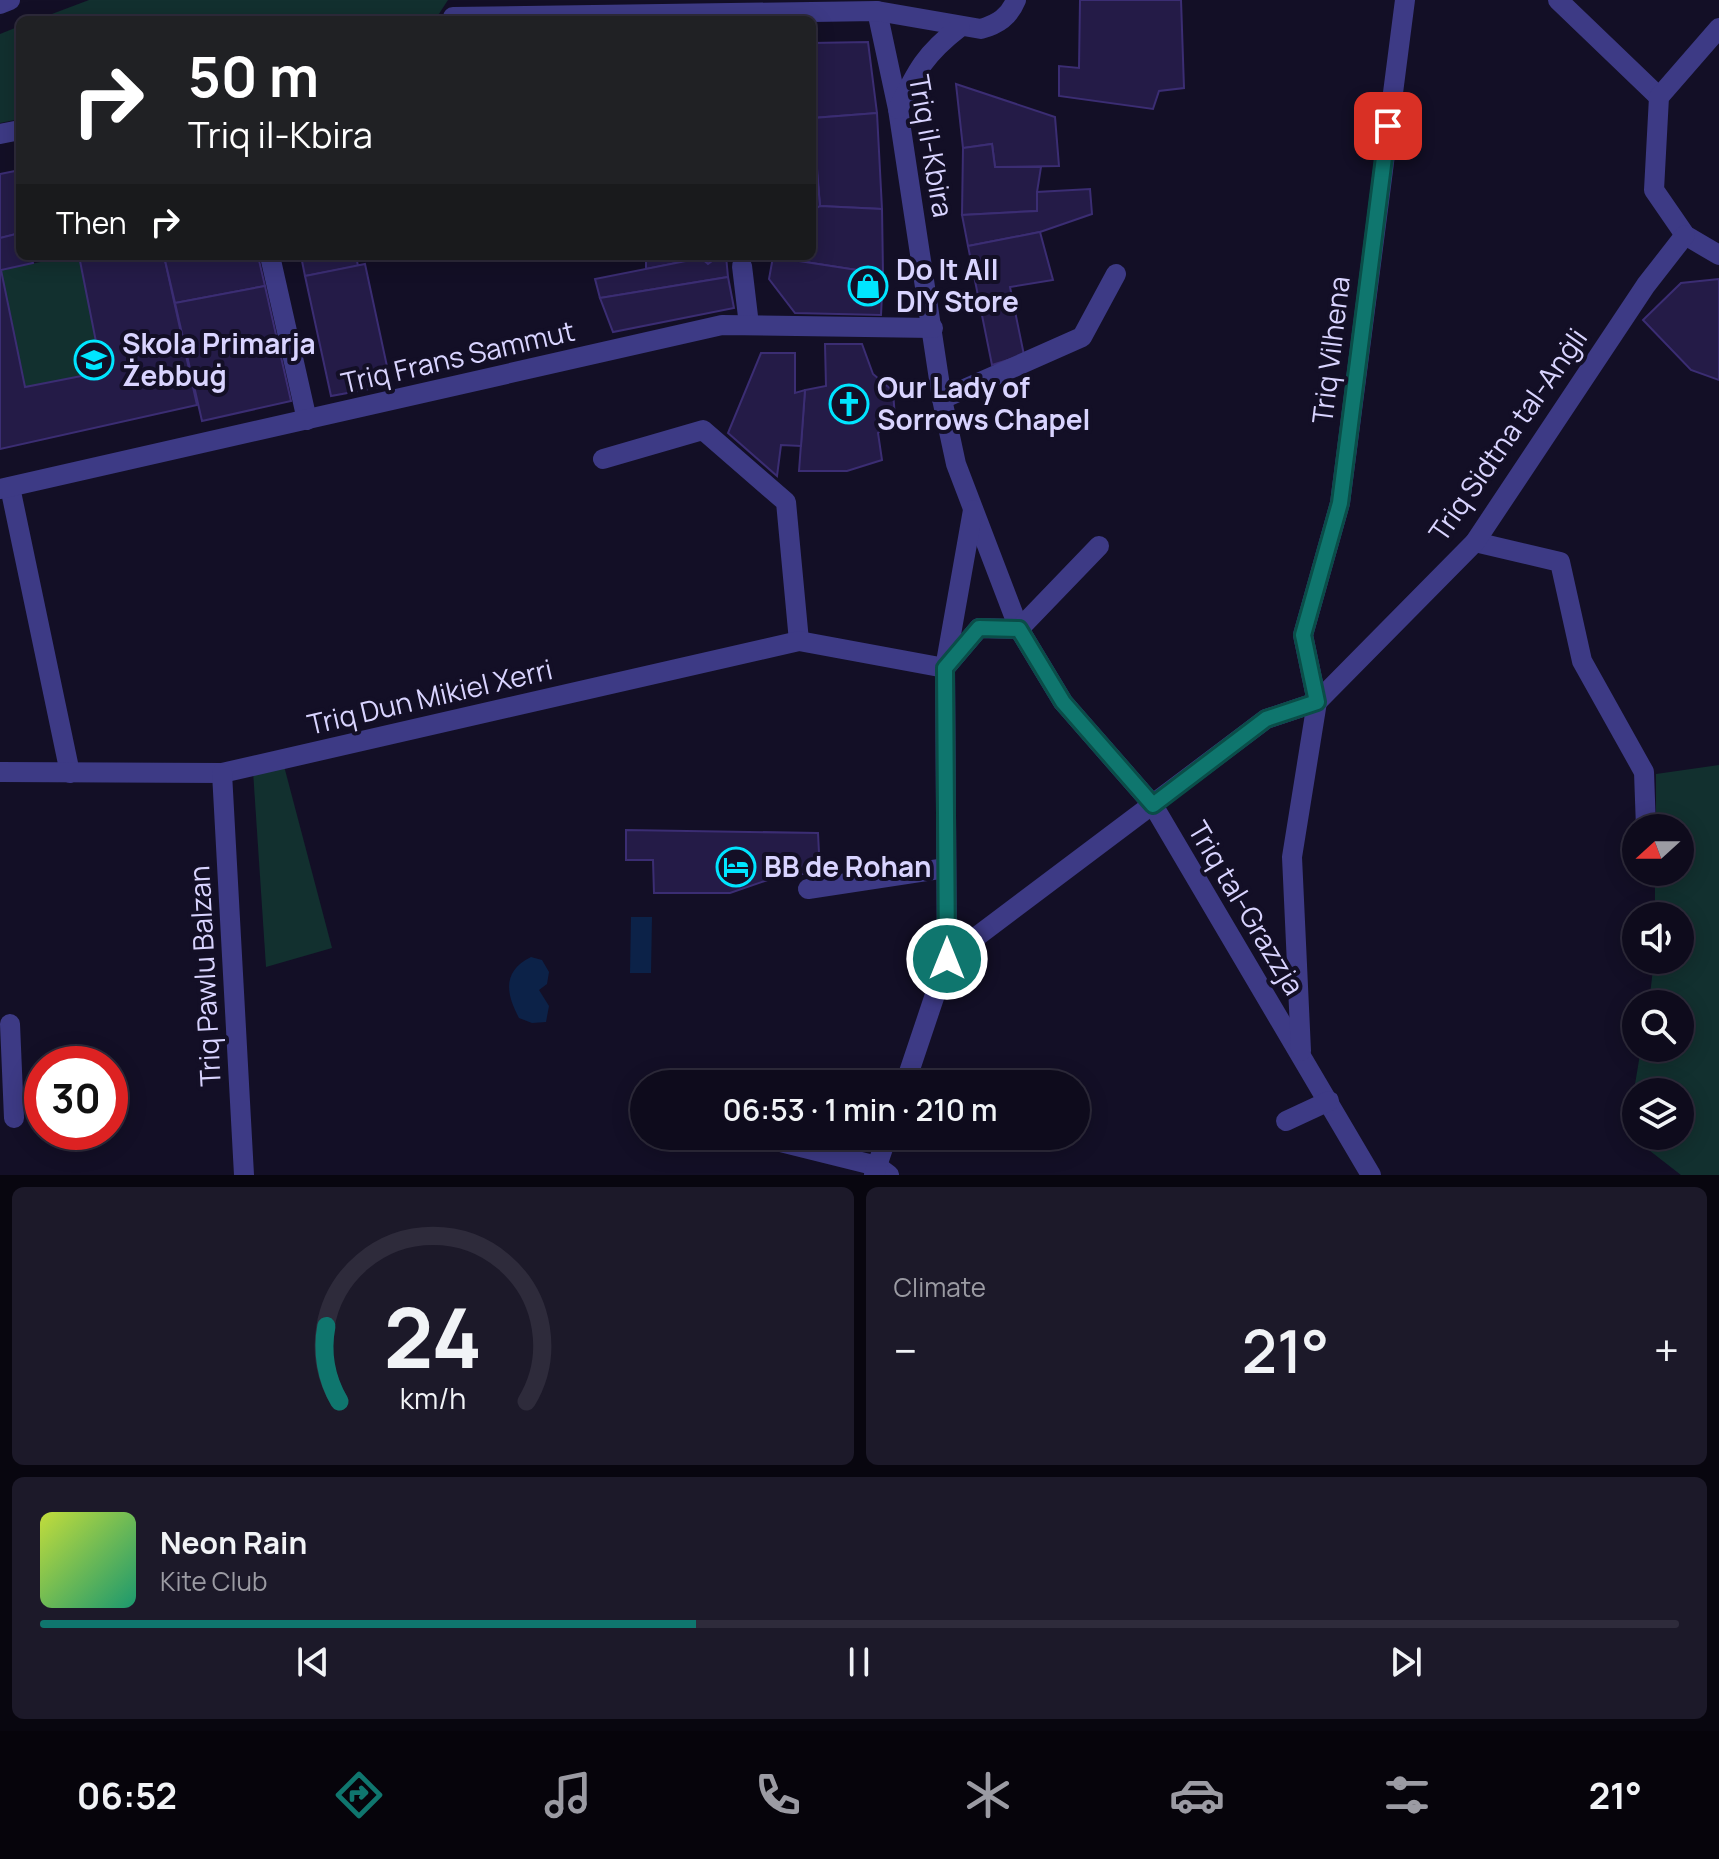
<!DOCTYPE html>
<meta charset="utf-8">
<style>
:root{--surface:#0e0b1c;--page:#1c1929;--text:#f1f3f6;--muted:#9b9ba3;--line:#2e2b3b;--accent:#0f766e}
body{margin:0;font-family:Manrope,sans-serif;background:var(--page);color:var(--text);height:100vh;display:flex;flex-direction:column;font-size:30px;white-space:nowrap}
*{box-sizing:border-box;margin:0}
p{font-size:26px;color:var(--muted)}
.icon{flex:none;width:44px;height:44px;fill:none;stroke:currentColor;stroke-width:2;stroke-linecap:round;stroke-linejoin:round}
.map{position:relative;height:1175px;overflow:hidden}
.sheet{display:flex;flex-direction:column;gap:12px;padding:12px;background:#08060f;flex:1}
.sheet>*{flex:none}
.top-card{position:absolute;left:16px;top:16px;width:800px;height:244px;border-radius:12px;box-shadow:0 4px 20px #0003,0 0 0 2px var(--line);background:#202124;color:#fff;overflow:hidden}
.needle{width:52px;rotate:249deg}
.buttons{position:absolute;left:1622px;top:814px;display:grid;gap:16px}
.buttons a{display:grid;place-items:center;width:72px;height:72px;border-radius:50%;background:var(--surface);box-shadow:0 4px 20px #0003,0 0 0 2px var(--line);font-size:40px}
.speed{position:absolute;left:24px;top:1046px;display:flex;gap:16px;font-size:40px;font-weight:700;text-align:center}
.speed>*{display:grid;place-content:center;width:104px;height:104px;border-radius:50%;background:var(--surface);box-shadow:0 4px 20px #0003,0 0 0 2px var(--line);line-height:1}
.speed .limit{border:12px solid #d22;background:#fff;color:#111}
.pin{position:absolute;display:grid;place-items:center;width:68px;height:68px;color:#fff;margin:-34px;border-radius:16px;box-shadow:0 4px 12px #0006}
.me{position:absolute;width:88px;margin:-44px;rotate:0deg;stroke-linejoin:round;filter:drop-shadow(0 0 6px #0008)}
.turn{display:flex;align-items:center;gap:28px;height:168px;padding:0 40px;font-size:36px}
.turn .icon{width:104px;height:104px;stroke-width:2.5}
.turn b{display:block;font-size:56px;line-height:68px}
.then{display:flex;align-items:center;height:76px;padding:0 40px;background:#0003;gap:16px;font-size:30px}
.big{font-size:60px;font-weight:600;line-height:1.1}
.sheet .tile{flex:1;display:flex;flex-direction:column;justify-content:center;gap:12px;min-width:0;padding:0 28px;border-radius:12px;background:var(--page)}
.sheet .dial{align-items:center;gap:0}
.dial svg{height:208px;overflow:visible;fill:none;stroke:var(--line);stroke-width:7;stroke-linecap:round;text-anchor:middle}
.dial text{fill:var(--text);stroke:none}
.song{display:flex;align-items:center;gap:24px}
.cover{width:96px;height:96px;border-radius:12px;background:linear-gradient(135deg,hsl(70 70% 55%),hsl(160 70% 35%))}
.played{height:8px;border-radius:4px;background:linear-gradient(90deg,var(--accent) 40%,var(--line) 40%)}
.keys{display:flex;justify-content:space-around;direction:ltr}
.heat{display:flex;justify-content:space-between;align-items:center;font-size:44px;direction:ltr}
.sheet .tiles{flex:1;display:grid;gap:12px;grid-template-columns:1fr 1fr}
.tile:last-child{grid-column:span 2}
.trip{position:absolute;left:630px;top:1070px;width:460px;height:80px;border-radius:40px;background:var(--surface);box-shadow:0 4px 20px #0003,0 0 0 2px var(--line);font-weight:600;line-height:80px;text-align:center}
.dock{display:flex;height:128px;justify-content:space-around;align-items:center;background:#06040b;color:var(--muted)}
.dock .icon{width:56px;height:56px}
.dock .selected{color:var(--accent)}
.dock b{font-size:36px;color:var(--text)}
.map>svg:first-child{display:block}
.green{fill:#12302f;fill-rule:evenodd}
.water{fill:#0c2248}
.building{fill:#241b47;stroke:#3b2d73;stroke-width:2}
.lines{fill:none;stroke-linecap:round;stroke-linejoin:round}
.minor{stroke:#3d3a85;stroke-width:20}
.route-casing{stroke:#0a4d48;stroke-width:20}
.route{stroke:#0f766e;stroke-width:14}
.labels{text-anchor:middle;stroke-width:8;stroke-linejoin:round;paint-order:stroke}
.street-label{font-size:28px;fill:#d9d4ff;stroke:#130f26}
.poi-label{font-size:28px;font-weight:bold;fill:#d9d4ff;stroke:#130f26;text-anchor:start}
</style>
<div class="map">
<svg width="1719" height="1175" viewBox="0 0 1719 1175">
<rect width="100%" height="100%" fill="#130f26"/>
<g class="green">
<polygon points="89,0 448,0 435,20 36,20"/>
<polygon points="20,26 20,119 0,123 0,34"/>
<polygon points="70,256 79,256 102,372 25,387 1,270"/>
<path d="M 1719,765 L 1719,1175 L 1681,1175 L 1627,1133 L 1641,1048 L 1680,1048 L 1680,1004 L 1649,1004 L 1654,960 L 1680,960 L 1680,916 L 1655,916 L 1655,872 L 1680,872 L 1680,828 L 1656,828 L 1656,774 ZM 1636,1092 L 1680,1092 L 1680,1136 L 1636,1136 Z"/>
<polygon points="284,766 332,948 266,967 253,771"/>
</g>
<g class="water">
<polygon points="631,917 652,917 651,973 630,973"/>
<path d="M 531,957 L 542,960 L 549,972 L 547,984 L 539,990 L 549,1006 L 546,1022 L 532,1023 L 519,1018 C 506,994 502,971 531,957 Z"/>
</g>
<g class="building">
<polygon points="1080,0 1181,0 1184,88 1159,91 1153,109 1059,96 1059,66 1079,68"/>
<polygon points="868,42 877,113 812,118 812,43"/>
<polygon points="956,84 1055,117 1059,166 995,167 992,144 963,148"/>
<polygon points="877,113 882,209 820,206 813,118"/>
<polygon points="812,118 820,206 812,211"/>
<polygon points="992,144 995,167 1041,167 1037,192 1037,211 962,215 963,148"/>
<polygon points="20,170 20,233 0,238 0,174"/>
<polygon points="1090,189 1092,214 1040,232 968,246 962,215 1037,211 1037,192"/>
<polygon points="820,206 882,209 883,274 773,257 812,256 812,211"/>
<polygon points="1040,232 1053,280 1010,287 1024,355 992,365 968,246"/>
<polygon points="20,233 20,256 31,256 33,263 1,270 25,387 102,372 79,256 164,256 197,405 0,449 0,238"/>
<polygon points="164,256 258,256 265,286 175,303"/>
<polygon points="301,256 356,256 358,266 305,276"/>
<polygon points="646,256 719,256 708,264 701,258 646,269"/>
<polygon points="719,256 726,256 728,277 600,298 595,279 701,258 708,264"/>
<polygon points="773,257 883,274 881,315 795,313 769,279"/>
<polygon points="365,264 391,385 331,396 305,276"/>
<polygon points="728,277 734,308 613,332 600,298"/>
<polygon points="1719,279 1719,380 1691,370 1643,320 1681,283"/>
<polygon points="265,286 291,401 202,421 175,303"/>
<polygon points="825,344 862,344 873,374 893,391 895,418 878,433 882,460 847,471 799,471 805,390 826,386"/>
<polygon points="761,353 795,353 795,393 805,390 801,446 781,445 777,476 728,433"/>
<polygon points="626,830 818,833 820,873 782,875 730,893 654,893 653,860 626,860"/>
</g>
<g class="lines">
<g class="minor">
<polyline points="1558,0 1659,97"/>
<polyline points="0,4 10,0"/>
<polyline points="877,11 898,109 942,399 956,464 1019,629 1063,702 1153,805 1371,1175"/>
<path d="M 453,17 L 877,11 L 981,29 C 998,24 1009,17 1016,0"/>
<polyline points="1719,28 1659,97 1654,190 1685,235 1719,255"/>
<path d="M 898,109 C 917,70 925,54 960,27"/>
<polyline points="0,134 20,130"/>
<polyline points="270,256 307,420"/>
<polyline points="742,266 749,325"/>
<polyline points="942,399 1082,337 1116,274"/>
<polyline points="603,459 703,430 786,502 799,641"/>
<polyline points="10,487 70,773"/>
<polyline points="0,489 722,325 933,328"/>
<polyline points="1475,542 1560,562 1582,661 1644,772 1646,828"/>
<polyline points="0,772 222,773 799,641 945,668 979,628 1019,629 1099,546"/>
<polyline points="222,773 244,1175"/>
<polyline points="808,889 946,868"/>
<polyline points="947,959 1266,719 1317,702 1475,542 1646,285 1685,235"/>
<polyline points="10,1024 14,1118"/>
<polyline points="1301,1051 1292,857 1317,702 1303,635 1340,503 1405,0"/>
<polyline points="905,1084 947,959 945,668 973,510"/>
<polyline points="1286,1121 1329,1101"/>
<polyline points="756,1136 877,1166 889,1175"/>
<polyline points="874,1175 887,1136"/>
</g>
</g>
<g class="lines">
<defs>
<polyline id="route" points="947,959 945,668 979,628 1019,629 1063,702 1153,805 1266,719 1317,702 1303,635 1340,503 1388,126"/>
</defs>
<use href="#route" class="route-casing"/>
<use href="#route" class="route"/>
</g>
<defs>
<symbol id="shop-ring" viewBox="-11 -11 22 22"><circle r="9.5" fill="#130f26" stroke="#00e5ff" stroke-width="1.5"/><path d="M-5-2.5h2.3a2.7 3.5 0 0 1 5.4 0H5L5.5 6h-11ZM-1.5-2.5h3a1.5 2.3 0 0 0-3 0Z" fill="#00e5ff"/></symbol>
<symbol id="school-ring" viewBox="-11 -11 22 22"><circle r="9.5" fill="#130f26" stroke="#00e5ff" stroke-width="1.5"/><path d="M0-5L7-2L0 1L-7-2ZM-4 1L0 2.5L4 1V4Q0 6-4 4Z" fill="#00e5ff"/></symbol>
<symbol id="church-ring" viewBox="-11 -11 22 22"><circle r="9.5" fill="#130f26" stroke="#00e5ff" stroke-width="1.5"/><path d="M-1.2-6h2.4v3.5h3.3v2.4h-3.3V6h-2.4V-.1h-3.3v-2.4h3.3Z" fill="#00e5ff"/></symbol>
<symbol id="hotel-ring" viewBox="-11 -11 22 22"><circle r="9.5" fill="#130f26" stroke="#00e5ff" stroke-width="1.5"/><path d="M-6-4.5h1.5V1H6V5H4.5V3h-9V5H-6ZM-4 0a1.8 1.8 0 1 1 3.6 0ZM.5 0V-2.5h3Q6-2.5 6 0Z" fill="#00e5ff"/></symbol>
</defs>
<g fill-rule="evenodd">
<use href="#shop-ring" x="846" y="264" width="44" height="44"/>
<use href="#school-ring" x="72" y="338" width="44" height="44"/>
<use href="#church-ring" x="827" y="382" width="44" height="44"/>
<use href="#hotel-ring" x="714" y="845" width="44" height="44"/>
</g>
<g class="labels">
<g class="street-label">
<text transform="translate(931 146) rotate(80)" y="10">Triq il-Kbira</text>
<text transform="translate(1331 350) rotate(-83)" y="10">Triq Vilhena</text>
<text transform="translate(458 357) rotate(-13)" y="10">Triq Frans Sammut</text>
<text transform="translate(1508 435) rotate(-55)" y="10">Triq Sidtna tal-Anġli</text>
<text transform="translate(430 697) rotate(-13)" y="10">Triq Dun Mikiel Xerri</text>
<text transform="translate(1246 908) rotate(59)" y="10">Triq tal-Grazzja</text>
<text transform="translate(205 976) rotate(-93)" y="10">Triq Pawlu Balzan</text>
</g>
<g class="poi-label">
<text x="896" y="280">Do It All<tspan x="896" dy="32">DIY Store</tspan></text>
<text x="122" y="354">Skola Primarja<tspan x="122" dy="32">Żebbuġ</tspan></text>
<text x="877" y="398">Our Lady of<tspan x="877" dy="32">Sorrows Chapel</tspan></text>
<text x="764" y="877">BB de Rohan</text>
</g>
</g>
</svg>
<div class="buttons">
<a><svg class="needle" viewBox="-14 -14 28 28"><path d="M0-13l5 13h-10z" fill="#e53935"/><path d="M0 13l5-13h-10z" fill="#9b9ba3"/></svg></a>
<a><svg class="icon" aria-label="sound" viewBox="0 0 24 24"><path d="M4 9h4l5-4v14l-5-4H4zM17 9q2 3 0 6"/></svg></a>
<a><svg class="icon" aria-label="search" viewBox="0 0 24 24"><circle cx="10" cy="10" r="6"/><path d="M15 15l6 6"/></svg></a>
<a><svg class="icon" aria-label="layers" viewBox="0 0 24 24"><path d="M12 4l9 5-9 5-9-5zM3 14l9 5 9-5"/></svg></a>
</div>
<div class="speed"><div class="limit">30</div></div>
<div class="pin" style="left:1388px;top:126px;background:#d93025"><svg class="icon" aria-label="arrive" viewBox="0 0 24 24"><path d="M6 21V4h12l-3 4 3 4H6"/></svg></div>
<svg class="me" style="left:947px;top:959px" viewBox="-20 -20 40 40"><circle r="17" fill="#0f766e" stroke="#fff" stroke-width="3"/><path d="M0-11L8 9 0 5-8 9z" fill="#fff"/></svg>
<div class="trip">06:53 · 1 min · 210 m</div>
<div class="top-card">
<div class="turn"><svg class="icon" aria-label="right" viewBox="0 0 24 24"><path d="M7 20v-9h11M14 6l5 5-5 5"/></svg><div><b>50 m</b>Triq il-Kbira</div></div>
<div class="then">Then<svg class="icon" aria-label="right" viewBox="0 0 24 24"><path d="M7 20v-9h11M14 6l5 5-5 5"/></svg></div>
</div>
</div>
<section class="sheet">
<div class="tiles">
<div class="tile dial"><svg viewBox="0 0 100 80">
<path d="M14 69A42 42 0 1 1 86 69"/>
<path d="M14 69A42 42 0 0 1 9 40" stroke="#0f766e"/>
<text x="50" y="56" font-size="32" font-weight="700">24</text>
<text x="50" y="72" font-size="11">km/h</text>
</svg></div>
<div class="tile"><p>Climate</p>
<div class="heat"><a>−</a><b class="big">21°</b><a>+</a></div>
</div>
<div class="tile">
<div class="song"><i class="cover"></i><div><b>Neon Rain</b><p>Kite Club</p></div></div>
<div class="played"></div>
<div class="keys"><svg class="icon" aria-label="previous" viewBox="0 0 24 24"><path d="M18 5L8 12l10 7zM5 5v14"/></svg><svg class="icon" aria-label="pause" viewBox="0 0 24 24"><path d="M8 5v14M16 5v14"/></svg><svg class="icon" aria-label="next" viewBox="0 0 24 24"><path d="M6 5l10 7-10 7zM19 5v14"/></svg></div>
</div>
</div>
</section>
<nav class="dock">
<b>06:52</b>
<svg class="icon selected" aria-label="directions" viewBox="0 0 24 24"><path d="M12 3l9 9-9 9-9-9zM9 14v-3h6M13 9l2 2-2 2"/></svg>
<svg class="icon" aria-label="music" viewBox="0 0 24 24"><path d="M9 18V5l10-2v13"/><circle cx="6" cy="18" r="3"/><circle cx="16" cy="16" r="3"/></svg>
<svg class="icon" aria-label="phone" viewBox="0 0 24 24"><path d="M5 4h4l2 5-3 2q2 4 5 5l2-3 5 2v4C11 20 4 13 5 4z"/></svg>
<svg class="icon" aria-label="climate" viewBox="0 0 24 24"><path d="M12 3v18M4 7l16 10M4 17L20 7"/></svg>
<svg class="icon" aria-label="car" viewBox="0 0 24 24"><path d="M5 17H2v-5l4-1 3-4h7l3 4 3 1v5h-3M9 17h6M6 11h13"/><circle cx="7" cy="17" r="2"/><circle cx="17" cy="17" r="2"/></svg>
<svg class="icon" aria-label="filters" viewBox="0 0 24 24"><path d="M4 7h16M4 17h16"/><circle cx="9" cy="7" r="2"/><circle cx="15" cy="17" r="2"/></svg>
<b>21°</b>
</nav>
